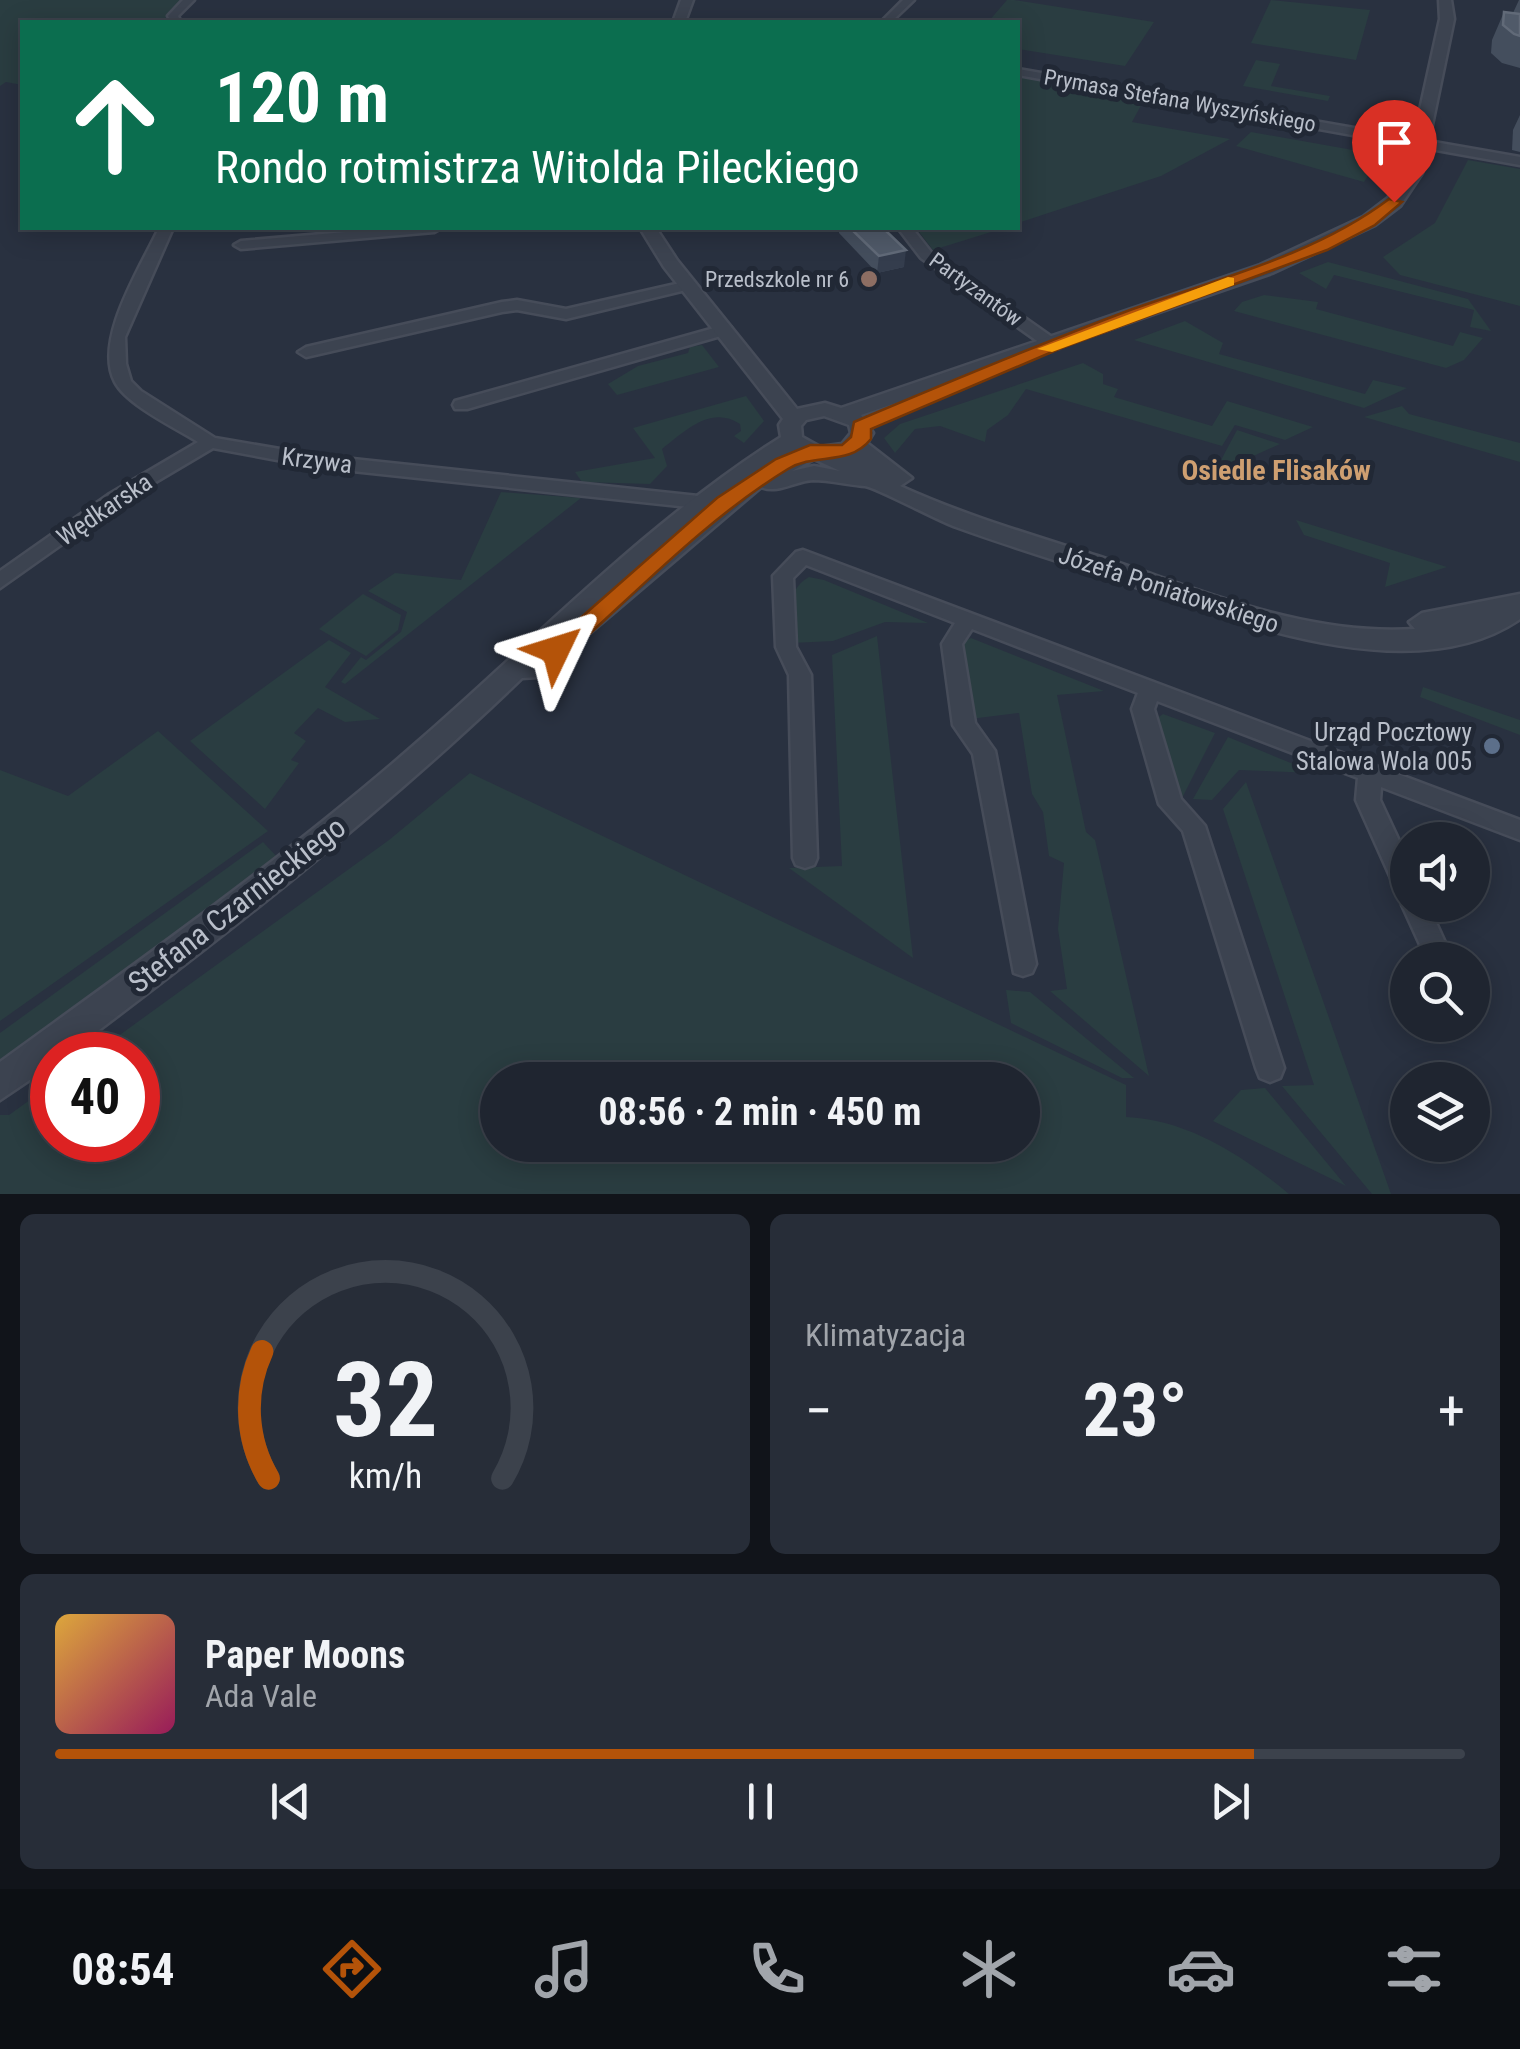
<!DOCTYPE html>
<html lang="pl">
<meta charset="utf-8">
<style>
:root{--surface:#1f2530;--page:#272d38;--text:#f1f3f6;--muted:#a1a5ab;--line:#3c424c;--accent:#b45309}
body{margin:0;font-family:"Roboto Condensed",sans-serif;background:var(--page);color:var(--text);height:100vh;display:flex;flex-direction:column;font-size:38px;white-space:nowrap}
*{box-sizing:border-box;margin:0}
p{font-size:32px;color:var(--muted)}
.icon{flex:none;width:55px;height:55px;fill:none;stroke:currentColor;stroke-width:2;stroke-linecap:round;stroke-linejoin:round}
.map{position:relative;height:1194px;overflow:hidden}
.sheet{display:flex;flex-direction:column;gap:20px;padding:20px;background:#11141a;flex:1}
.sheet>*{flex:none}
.guide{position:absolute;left:20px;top:20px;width:1000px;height:210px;border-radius:0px;box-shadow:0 5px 25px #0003,0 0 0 2px var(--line);background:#0b6e4f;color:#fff;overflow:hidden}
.fabs{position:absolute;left:1390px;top:822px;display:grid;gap:20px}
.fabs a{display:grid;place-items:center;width:100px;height:100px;border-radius:50%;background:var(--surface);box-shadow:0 5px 25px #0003,0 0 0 2px var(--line);font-size:50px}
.speed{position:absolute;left:30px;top:1032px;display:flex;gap:20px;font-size:50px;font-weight:700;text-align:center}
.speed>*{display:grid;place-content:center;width:130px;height:130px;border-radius:50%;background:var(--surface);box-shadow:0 5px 25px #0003,0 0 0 2px var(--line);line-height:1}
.speed .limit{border:15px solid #d22;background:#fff;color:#111}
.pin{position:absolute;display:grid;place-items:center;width:85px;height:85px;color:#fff;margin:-102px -42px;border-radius:50% 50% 50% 0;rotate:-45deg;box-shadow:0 0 10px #0007}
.pin .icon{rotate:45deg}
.me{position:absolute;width:110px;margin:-55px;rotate:49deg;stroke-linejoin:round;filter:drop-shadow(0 0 8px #0008)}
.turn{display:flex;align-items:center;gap:35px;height:210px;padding:0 30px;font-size:45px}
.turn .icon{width:130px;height:130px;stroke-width:2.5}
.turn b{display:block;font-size:70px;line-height:85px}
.big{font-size:75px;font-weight:700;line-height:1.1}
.sheet .card{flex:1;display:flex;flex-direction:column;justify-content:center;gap:15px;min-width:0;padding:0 35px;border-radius:15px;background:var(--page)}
.sheet .dial{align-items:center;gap:0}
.dial svg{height:260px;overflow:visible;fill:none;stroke:var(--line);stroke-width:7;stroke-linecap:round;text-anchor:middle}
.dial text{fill:var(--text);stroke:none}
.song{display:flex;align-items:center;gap:30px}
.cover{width:120px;height:120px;border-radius:15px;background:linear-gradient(135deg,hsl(40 70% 55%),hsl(330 70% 35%))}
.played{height:10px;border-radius:5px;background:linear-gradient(90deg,var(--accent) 85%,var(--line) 85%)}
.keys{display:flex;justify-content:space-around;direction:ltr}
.heat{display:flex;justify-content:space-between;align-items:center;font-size:55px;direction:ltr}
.sheet .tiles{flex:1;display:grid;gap:20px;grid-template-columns:1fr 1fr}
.card:last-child{grid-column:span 2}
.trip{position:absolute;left:480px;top:1062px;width:560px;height:100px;border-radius:50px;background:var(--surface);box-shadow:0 5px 25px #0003,0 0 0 2px var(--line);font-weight:700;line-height:100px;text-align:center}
.tab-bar{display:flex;height:160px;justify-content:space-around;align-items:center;background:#0c0f13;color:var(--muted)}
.tab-bar .icon{width:70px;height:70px}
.tab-bar .active{color:var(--accent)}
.tab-bar b{font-size:45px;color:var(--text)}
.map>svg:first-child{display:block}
.green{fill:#2a3d41;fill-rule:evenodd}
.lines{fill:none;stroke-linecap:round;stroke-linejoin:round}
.minor-casing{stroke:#464c59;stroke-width:5}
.tertiary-casing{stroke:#464c59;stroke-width:5}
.minor{fill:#3c4350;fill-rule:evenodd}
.tertiary{fill:#3c4350;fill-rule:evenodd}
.wall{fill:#444e5d}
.shaded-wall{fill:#343d4d}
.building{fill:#505a69;stroke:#616a78;stroke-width:2.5}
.route{fill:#b45309;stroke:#753606;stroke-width:2.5}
.slow{fill:#f59e0b}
.education-dot{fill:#8d6e63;stroke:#212835;stroke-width:4}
.service-dot{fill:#5c6f8a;stroke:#212835;stroke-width:4}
.labels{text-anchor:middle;stroke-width:10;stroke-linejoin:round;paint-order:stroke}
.far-street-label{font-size:22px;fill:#b9bfca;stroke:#212835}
.far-poi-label{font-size:22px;fill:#b9bfca;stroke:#212835;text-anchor:end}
.street-label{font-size:25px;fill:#b9bfca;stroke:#212835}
.poi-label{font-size:25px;fill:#b9bfca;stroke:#212835;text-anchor:end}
.neighbourhood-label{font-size:28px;font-weight:bold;fill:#ce9f71;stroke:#212835}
.near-street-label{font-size:30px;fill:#b9bfca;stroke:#212835}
</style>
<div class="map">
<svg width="1520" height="1194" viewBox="0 0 1520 1194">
<rect width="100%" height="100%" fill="#293140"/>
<g class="green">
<polygon points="0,0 189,0 173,16 176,22 22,22 22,85 6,82 0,86"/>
<polygon points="1007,0 1014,0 1154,22 1125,66 1018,49 1018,22 988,22"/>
<polygon points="1271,0 1370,10 1356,60 1251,43"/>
<polygon points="1256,60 1280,64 1271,86 1330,96 1328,101 1243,86"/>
<polygon points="1018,75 1145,98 1132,122 1230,139 1161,176 1018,223"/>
<polygon points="1251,132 1381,155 1364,182 1236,146"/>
<polygon points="1468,160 1520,169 1520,306 1400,275 1383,257 1435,223"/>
<polygon points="916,228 1004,228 933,250"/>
<polygon points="1328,262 1468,299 1491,331 1470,327 1474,310 1334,275 1326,289 1299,273"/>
<polygon points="1264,295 1318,302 1316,309 1453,346 1460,332 1483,338 1464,360 1446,368 1234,311 1242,302"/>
<polygon points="1185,321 1223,343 1219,354 1365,394 1373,380 1407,388 1364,408 1134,340"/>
<polygon points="702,345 719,367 617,395 608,384 638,366 688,353 690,347"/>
<polygon points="1083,363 1103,374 1103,384 1118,389 1114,397 1212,426 1227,401 1313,427 1285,440 1235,425 1222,446 1026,389 1008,415 987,430 985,442 940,426 915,429 895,453 884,438 900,424"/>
<path d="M 746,396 L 764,421 L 744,443 L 734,436 L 741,431 L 740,424 C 711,405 685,431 662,449 L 667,466 L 650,484 L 582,482 L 575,472 L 655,458 L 633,428 Z"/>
<polygon points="1402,406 1409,414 1520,443 1520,462 1364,417"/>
<polygon points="1237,430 1280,444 1227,468 1220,462"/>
<polygon points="501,492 581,498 345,684 341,682 361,657 366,660 401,632 407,612 368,591 395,573 461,580"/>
<polygon points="1296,520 1447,567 1385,587 1390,563 1304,535"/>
<path d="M 809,577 L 824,580 L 928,623 L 885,622 L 833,641 L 792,643 C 791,618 784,591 809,577 Z"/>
<polygon points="363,594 401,615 398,630 366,656 319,629"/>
<polygon points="877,636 913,958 789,868 842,866 832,655"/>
<polygon points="971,638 1104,691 1057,695 1086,832 1095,840 1149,1076 1050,991 1067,989 1058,929 1064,863 1049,856 1043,812 1032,794 1019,713 970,719 958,644"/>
<polygon points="329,640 351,653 325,687 380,719 345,722 318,708 294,733 306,741 291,760 299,763 265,809 190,741"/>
<polygon points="1423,687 1520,720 1520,735 1420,697"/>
<polygon points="1163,714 1215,733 1181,800 1156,719"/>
<polygon points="158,731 268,831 0,1021 0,770 68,796"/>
<polygon points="1228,737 1315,773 1239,770 1212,800 1193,799"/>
<path d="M 470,773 L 1126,1085 L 1126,1117 C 1186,1119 1244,1156 1289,1194 L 0,1194 L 0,1115 L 9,1115 L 52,1084 L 52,1140 L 138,1140 L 138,1055 L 92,1055 L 389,840 ZM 498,1080 L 1022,1080 L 1022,1145 L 498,1145 Z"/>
<polygon points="1246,782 1391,1194 1372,1194 1282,1086 1314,1085 1223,809"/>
<polygon points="263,842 279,859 0,1065 0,1033"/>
<polygon points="1006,990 1030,992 1134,1078 1122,1078 1011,1023"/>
<polygon points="1265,1088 1346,1186 1213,1121 1241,1090"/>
</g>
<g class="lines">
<defs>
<g id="minor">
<polygon points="183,0 194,0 178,16 181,22 171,22 168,16"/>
<polygon points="903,0 914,0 891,22 881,22"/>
<polygon points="1018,69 1520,157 1520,165 1018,75"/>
<path d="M 159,228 L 173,228 L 125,337 L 126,364 L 131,381 L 141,391 L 215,438 L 315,455 L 717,498 L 726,504 L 717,510 L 315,467 L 213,448 L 120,503 L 0,588 L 0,571 L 108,495 L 198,442 C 176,428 127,405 115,382 C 93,340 141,267 159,228 Z"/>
<polygon points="392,228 441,228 434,232 241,249 234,245 241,241"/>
<polygon points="898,228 912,228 931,252 1059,342 1059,348 1047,348 921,258"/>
<polygon points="689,281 696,285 694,288 566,319 517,310 502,312 306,357 298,352 306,347 502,302 517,300 566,309"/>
<polygon points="725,325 731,327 731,333 467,409 455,409 453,405 455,401"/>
<polygon points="803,550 1520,820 1520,840 1381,787 1380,800 1408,860 1408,905 1428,905 1453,960 1427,960 1402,905 1406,898 1399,896 1356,800 1358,778 1157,701 1154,709 1181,799 1205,826 1284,1068 1280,1078 1270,1082 1260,1078 1256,1068 1183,831 1159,804 1132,709 1138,693 972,629 962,644 975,723 995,751 1036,964 1032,973 1023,976 1014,973 973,754 953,725 942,644 955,623 806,565 793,578 796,647 811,675 817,858 814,865 805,868 796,865 793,858 789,675 776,647 773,576 796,552"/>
</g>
<g id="tertiary">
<polygon points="681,0 693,0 685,22 673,22"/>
<path d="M 1439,0 L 1451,0 L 1454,19 L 1422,173 L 1400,206 L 1375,225 L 1272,273 L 861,415 L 873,433 L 867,443 L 912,478 L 900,486 C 968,517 1039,537 1110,560 C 1209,593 1308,636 1415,629 L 1409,622 L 1422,613 L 1520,594 L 1520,619 C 1411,694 1226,618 1115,580 C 1062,562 1008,546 956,527 C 939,521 875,487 865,486 C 850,485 829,480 813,480 C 795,481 778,494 761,487 L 538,677 L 522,678 C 380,815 224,936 66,1055 L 52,1055 L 52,1065 L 0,1100 L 0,1062 C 143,958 288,856 421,739 C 540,635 647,522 781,437 L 779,425 L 783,419 L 664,267 L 640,228 L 656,228 L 677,260 L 797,409 L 825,403 L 841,408 L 1260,265 L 1363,217 L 1388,198 L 1406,173 L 1440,19 ZM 824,416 L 849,425 L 851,433 L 842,444 L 820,447 L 802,437 L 801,426 L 806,420 ZM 814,459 L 840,471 L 814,466 L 792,471 Z"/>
</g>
</defs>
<use href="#minor" class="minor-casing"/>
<use href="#tertiary" class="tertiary-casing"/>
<use href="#minor" class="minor"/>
<use href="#tertiary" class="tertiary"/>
</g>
<g class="wall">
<polygon points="1519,0 1520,0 1520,68 1502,63 1491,53 1492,40 1504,12 1513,13"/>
<polygon points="1520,115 1520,152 1512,150 1513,130"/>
<polygon points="839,228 883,228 904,267 877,273 839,233"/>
</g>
<polygon class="shaded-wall" points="906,250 904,267 877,273 879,256"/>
<g class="building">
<polygon points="1504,12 1520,14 1520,36 1514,34 1503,25"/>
<polygon points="850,228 883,228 906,250 879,256"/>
</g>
<path class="route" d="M 1389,199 L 1402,202 L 1375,225 L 1327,250 L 1059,349 L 871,429 L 871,439 C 848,467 816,452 788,469 C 706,519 636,593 564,657 L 556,659 L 544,650 L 717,498 L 776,459 L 810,445 L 842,445 L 851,437 L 854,422 C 946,383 1037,345 1130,310 C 1217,279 1315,255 1389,199 Z"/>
<polygon class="slow" points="1228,277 1234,278 1234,285 1052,352 1037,349"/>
<circle class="education-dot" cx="869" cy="279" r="10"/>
<circle class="service-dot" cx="1492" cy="746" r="10"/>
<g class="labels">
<g class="far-street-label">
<text transform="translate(1180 100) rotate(10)" y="8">Prymasa Stefana Wyszyńskiego</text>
<text transform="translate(976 289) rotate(36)" y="8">Partyzantów</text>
</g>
<g class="far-poi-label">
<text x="849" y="287">Przedszkole nr 6</text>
</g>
<g class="street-label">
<text transform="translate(317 460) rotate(7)" y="9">Krzywa</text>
<text transform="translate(104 509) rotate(-34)" y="9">Wędkarska</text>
<text transform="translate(1169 589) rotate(18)" y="9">Józefa Poniatowskiego</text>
</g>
<g class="poi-label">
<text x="1472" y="741">Urząd Pocztowy<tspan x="1472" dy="29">Stalowa Wola 005</tspan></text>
</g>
<g class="neighbourhood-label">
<text x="1276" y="480">Osiedle Flisaków</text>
</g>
<g class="near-street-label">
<text transform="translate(237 905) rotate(-38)" y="10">Stefana Czarnieckiego</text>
</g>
</g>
</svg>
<div class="fabs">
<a><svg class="icon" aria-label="sound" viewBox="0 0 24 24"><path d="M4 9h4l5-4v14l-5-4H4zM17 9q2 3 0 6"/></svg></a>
<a><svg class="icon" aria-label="search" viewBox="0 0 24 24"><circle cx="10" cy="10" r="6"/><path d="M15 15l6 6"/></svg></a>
<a><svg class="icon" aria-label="layers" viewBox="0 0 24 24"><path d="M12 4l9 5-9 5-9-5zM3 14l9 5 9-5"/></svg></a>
</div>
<div class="speed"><div class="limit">40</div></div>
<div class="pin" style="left:1394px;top:202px;background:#d93025"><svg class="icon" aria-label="arrive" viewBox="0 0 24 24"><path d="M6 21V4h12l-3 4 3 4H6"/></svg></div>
<svg class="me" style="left:556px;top:650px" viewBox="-20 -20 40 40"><path d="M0-17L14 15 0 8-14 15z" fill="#b45309" stroke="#fff" stroke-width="4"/></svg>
<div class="trip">08:56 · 2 min · 450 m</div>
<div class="guide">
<div class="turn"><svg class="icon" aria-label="ahead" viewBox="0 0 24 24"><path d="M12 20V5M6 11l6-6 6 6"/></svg><div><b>120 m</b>Rondo rotmistrza Witolda Pileckiego</div></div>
</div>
</div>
<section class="sheet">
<div class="tiles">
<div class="card dial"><svg viewBox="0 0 100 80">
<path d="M14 69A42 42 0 1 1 86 69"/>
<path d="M14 69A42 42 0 0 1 12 30" stroke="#b45309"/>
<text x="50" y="56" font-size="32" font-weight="700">32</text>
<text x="50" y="72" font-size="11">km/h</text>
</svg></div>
<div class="card"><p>Klimatyzacja</p>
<div class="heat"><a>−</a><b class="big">23°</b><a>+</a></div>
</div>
<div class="card">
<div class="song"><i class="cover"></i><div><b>Paper Moons</b><p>Ada Vale</p></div></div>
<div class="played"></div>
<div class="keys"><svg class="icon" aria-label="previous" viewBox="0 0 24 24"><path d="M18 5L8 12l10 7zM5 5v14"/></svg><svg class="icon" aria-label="pause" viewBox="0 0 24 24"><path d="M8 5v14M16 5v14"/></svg><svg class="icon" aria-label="next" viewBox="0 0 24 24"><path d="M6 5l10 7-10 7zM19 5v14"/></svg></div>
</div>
</div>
</section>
<nav class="tab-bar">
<b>08:54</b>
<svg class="icon active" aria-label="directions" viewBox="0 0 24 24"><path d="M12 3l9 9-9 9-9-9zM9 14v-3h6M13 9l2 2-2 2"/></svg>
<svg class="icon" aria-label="music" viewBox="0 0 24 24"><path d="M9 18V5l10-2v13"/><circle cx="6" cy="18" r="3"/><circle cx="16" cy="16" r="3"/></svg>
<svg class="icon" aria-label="phone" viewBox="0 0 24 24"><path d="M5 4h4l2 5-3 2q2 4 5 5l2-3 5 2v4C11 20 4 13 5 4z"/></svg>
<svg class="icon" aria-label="climate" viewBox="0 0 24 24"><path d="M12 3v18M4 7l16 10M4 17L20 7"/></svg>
<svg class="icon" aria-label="car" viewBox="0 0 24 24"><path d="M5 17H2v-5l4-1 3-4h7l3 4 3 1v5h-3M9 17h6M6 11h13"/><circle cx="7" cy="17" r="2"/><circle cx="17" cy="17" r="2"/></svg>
<svg class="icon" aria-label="filters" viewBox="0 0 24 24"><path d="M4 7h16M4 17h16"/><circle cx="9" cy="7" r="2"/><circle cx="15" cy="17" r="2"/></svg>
</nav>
